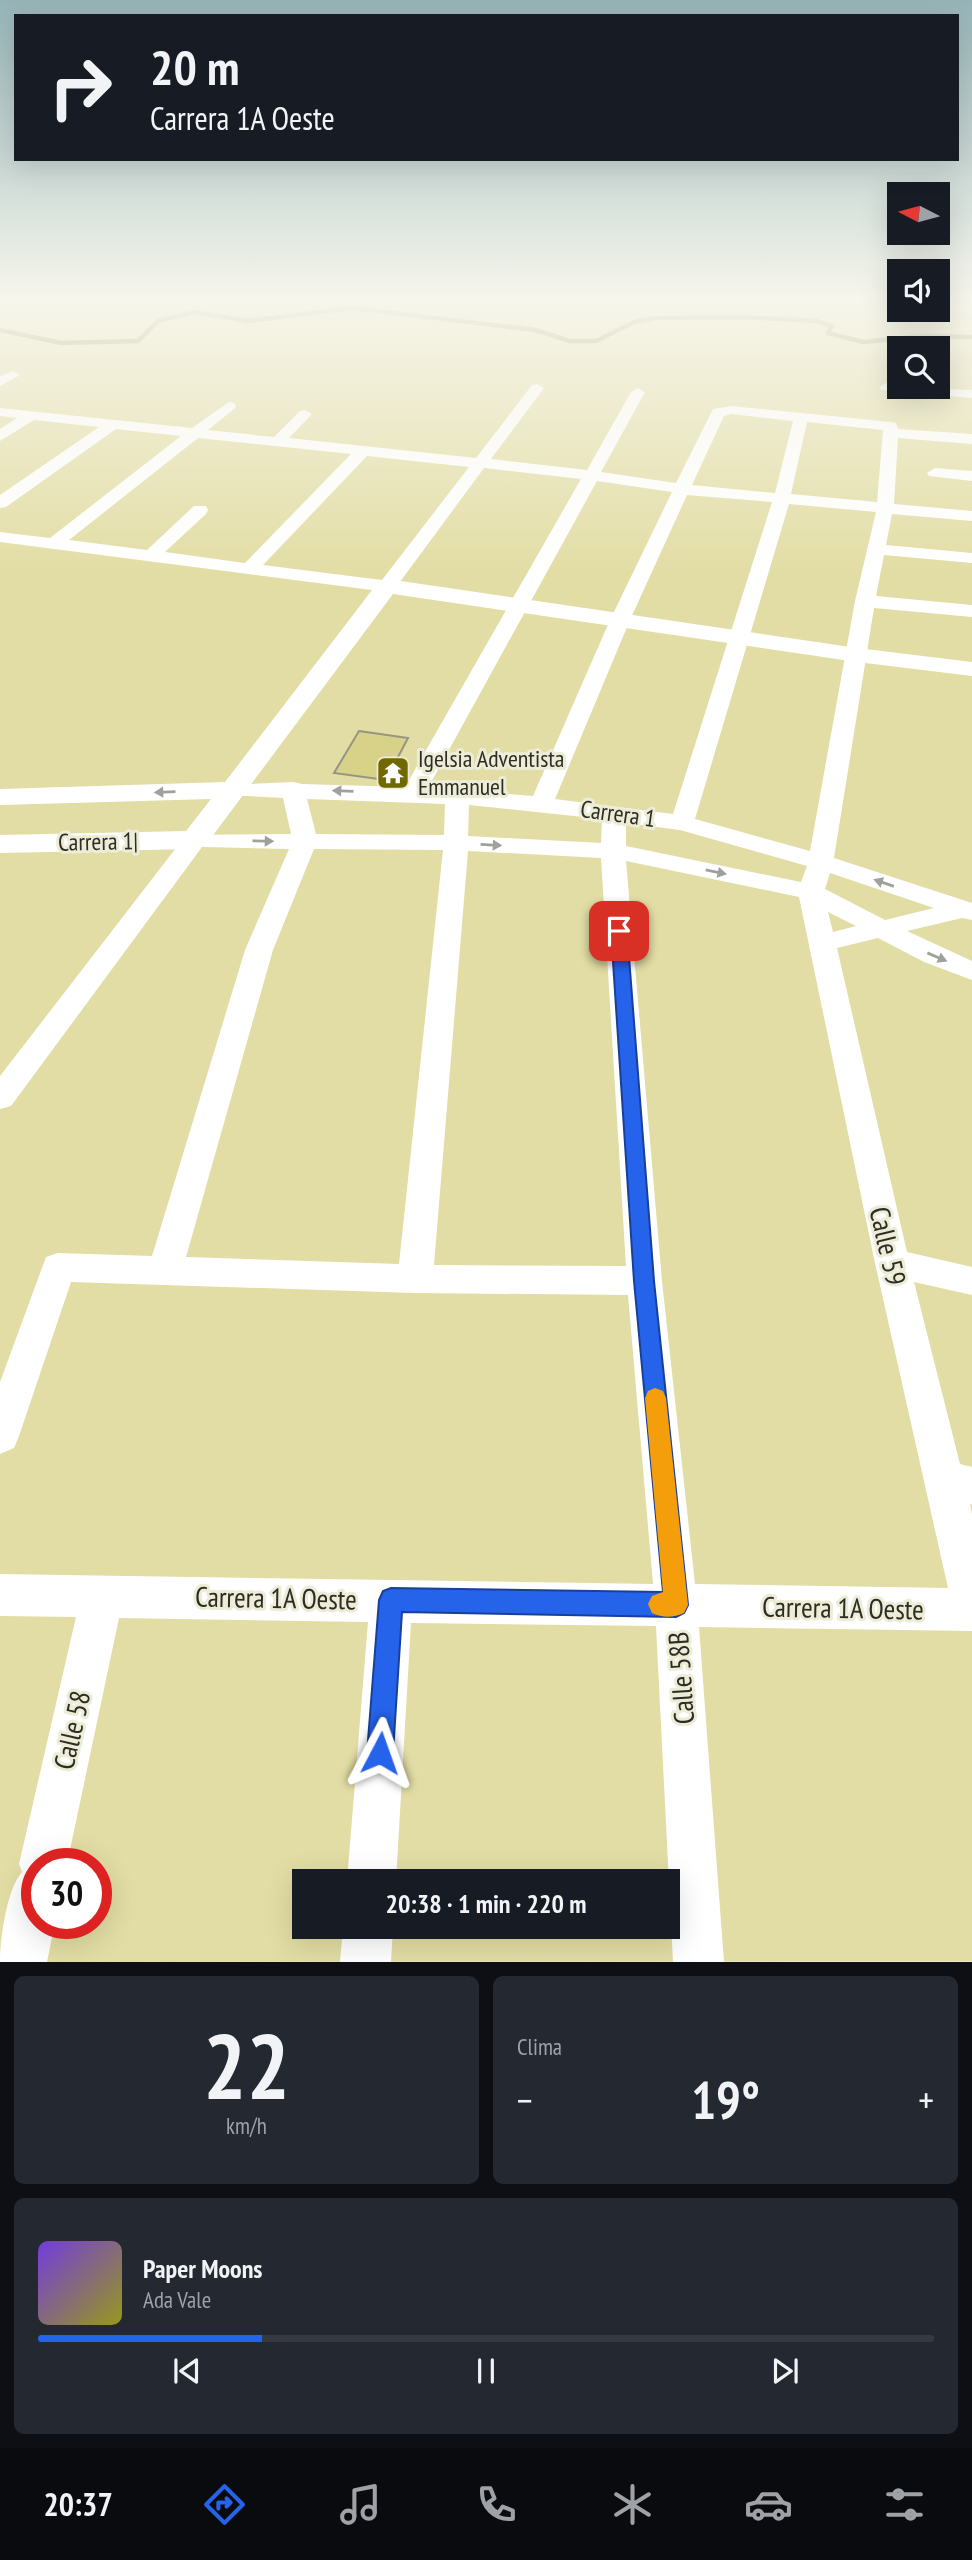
<!DOCTYPE html>
<html lang="es">
<meta charset="utf-8">
<style>
:root{--surface:#171b24;--page:#242831;--text:#f1f3f6;--muted:#9ea1a6;--line:#363941;--accent:#2563eb}
body{margin:0;font-family:"PT Sans Narrow",sans-serif;background:var(--page);color:var(--text);height:100vh;display:flex;flex-direction:column;font-size:26px;white-space:nowrap}
*{box-sizing:border-box;margin:0}
p{font-size:23px;color:var(--muted)}
.icon{flex:none;width:38px;height:38px;fill:none;stroke:currentColor;stroke-width:2;stroke-linecap:round;stroke-linejoin:round}
.map{position:relative;height:1962px;overflow:hidden}
.details{display:flex;flex-direction:column;gap:14px;padding:14px;background:#0d0f14;flex:1}
.details>*{flex:none}
.top-card{position:absolute;left:14px;top:14px;width:945px;height:147px;border-radius:0px;box-shadow:0 7px 28px #0002;background:#171b24;color:var(--text);overflow:hidden}
.needle{width:46px;rotate:276deg}
.controls{position:absolute;left:887px;top:182px;display:grid;gap:14px}
.controls a{display:grid;place-items:center;width:63px;height:63px;border-radius:0px;background:var(--surface);box-shadow:0 7px 28px #0002;font-size:35px}
.speed{position:absolute;left:21px;top:1848px;display:flex;gap:14px;font-size:35px;font-weight:700;text-align:center}
.speed>*{display:grid;place-content:center;width:91px;height:91px;border-radius:50%;background:var(--surface);box-shadow:0 7px 28px #0002;line-height:1}
.speed .limit{border:10px solid #d22;background:#fff;color:#111}
.pin{position:absolute;display:grid;place-items:center;width:60px;height:60px;color:#fff;margin:-30px;border-radius:14px;box-shadow:0 4px 10px #0006}
.me{position:absolute;width:77px;margin:-38px;rotate:4deg;stroke-linejoin:round;filter:drop-shadow(0 0 5px #0008)}
.turn{display:flex;align-items:center;gap:24px;height:147px;padding:0 21px;font-size:32px}
.turn .icon{width:91px;height:91px;stroke-width:2.5}
.turn b{display:block;font-size:49px;line-height:60px}
.big{font-size:52px;font-weight:700;line-height:1.1}
.details .widget{flex:1;display:flex;flex-direction:column;justify-content:center;gap:10px;min-width:0;padding:0 24px;border-radius:10px;background:var(--page)}
.details .dial{align-items:center;gap:0}
.dial b{font-size:91px;line-height:1}
.song{display:flex;align-items:center;gap:21px}
.cover{width:84px;height:84px;border-radius:10px;background:linear-gradient(135deg,hsl(260 70% 55%),hsl(60 70% 35%))}
.played{height:7px;border-radius:4px;background:linear-gradient(90deg,var(--accent) 25%,var(--line) 25%)}
.keys{display:flex;justify-content:space-around;direction:ltr}
.heat{display:flex;justify-content:space-between;align-items:center;font-size:38px;direction:ltr}
.details .tiles{flex:1;display:grid;gap:14px;grid-template-columns:1fr 1fr}
.widget:last-child{grid-column:span 2}
.trip{position:absolute;left:292px;top:1869px;width:388px;height:70px;border-radius:0px;background:var(--surface);box-shadow:0 7px 28px #0002;font-weight:700;line-height:70px;text-align:center}
.menu{display:flex;height:112px;justify-content:space-around;align-items:center;background:#090b0e;color:var(--muted)}
.menu .icon{width:49px;height:49px}
.menu .current{color:var(--accent)}
.menu b{font-size:32px;color:var(--text)}
.map>svg:first-child{display:block}
.green{fill:#e2dda4;fill-rule:evenodd}
.lines{fill:none;stroke-linecap:round;stroke-linejoin:round}
.stream{stroke:#918c57;stroke-width:4.5}
.building{fill:#d8d289;stroke:#969581;stroke-width:2}
.minor{fill:#fff;fill-rule:evenodd}
.tertiary{fill:#fff;fill-rule:evenodd}
.oneway{fill:#a1a09d}
.route{fill:#2563eb;stroke:#184099;stroke-width:2}
.slow{fill:#f59e0b}
.labels{text-anchor:middle;stroke-width:6;stroke-linejoin:round;paint-order:stroke}
.poi-label{font-size:24px;fill:#2e2d25;stroke:#edecd7;text-anchor:start}
.street-label{font-size:24px;fill:#2e2d25;stroke:#edecd7}
.near-street-label{font-size:28px;fill:#2e2d25;stroke:#edecd7}
</style>
<div class="map">
<svg width="972" height="1962" viewBox="0 0 972 1962">
<rect width="100%" height="100%" fill="#edecd7"/>
<path class="green" d="M 0,300 L 899,300 L 900,310 L 938,310 L 938,300 L 972,300 L 972,1961 L 0,1962 ZM 900,348 L 938,348 L 938,387 L 900,387 ZM 37,1864 L 96,1864 L 96,1923 L 37,1923 ZM 304,1881 L 668,1881 L 668,1927 L 304,1927 Z"/>
<g class="lines">
<polyline class="stream" points="0,330 61,343 138,341 158,321 194,312 248,321 352,308 535,330 570,341 596,341 634,322 657,318 742,317 816,321 832,326 828,333 863,342 921,336 972,337"/>
</g>
<polygon class="building" points="359,731 408,738 386,780 334,773"/>
<g class="lines">
<g class="minor">
<polygon points="938,300 972,305 972,313 938,306"/>
<polygon points="13,371 20,375 0,386 0,376"/>
<polygon points="886,383 900,384 900,387 972,390 972,398 881,390 879,387"/>
<path d="M 537,384 L 544,388 L 491,459 L 587,470 L 631,392 L 638,388 L 645,392 L 601,472 L 676,483 L 713,409 L 731,406 L 891,422 L 896,423 L 898,429 L 972,434 L 972,444 L 898,438 L 894,504 L 972,511 L 972,521 L 892,514 L 886,545 L 972,553 L 972,563 L 884,555 L 876,596 L 972,605 L 972,617 L 874,608 L 834,858 L 972,903 L 972,920 L 962,918 L 907,931 L 972,961 L 972,980 L 924,962 L 878,938 L 837,948 L 907,1252 L 972,1267 L 972,1295 L 914,1282 L 960,1464 L 972,1467 L 972,1505 L 970,1504 L 972,1514 L 972,1631 L 699,1627 L 724,1962 L 673,1962 L 656,1626 L 411,1623 L 396,1881 L 347,1881 L 368,1622 L 119,1618 L 67,1864 L 37,1864 L 37,1923 L 55,1923 L 47,1962 L 0,1962 C 0,1938 7,1889 22,1872 L 19,1864 L 76,1617 L 0,1616 L 0,1574 L 653,1584 L 628,1295 L 415,1293 L 71,1282 L 19,1436 L 14,1448 L 0,1454 L 0,1382 L 46,1257 L 58,1253 L 152,1256 L 245,950 L 289,849 L 202,847 L 11,1106 L 0,1109 L 0,1076 L 186,835 L 291,834 L 283,798 L 225,795 L 221,790 L 225,785 L 293,782 L 302,784 L 405,787 L 581,479 L 484,468 L 394,590 L 387,592 L 0,542 L 0,532 L 50,538 L 181,436 L 116,429 L 6,507 L 0,508 L 0,495 L 99,427 L 34,420 L 0,441 L 0,429 L 17,418 L 0,416 L 0,408 L 192,428 L 229,402 L 234,403 L 236,406 L 234,409 L 208,430 L 274,437 L 300,411 L 305,410 L 312,414 L 289,438 L 476,458 L 532,385 ZM 731,414 L 793,421 L 775,493 L 692,485 L 724,416 ZM 807,422 L 883,430 L 877,502 L 791,494 ZM 198,438 L 351,454 L 245,563 L 165,552 L 206,514 L 208,510 L 206,506 L 194,506 L 147,550 L 69,540 ZM 367,456 L 469,467 L 382,580 L 263,565 ZM 597,481 L 672,492 L 610,620 L 533,796 L 428,788 ZM 687,495 L 772,502 L 673,814 L 555,799 L 630,620 ZM 789,504 L 876,512 L 855,601 L 810,851 L 695,819 ZM 307,799 L 445,804 L 444,835 L 316,834 ZM 469,805 L 602,819 L 601,843 L 468,836 ZM 626,823 L 680,830 L 807,866 L 801,882 L 626,846 ZM 314,849 L 443,850 L 399,1264 L 186,1257 L 273,950 ZM 468,851 L 601,858 L 626,1266 L 434,1265 ZM 626,861 L 799,897 L 875,1263 L 948,1588 L 695,1584 L 662,1281 ZM 830,873 L 934,908 L 885,920 L 825,889 ZM 828,912 L 856,926 L 833,932 Z"/>
<polygon points="935,468 972,471 972,481 929,476 927,473"/>
<polygon points="343,1927 393,1927 391,1962 340,1962"/>
</g>
<polygon class="tertiary" points="387,579 857,648 972,662 972,676 857,662 393,594 205,846 195,849 0,853 0,835 186,831 211,799 0,805 0,789 225,782 379,581"/>
</g>
<defs><path id="oneway-solid" d="M-6-.8H1V-3.2L6.5 0L1 3.2V.8H-6Z" transform="scale(1.75)"/></defs>
<g class="oneway">
<use href="#oneway-solid" transform="translate(343 791) rotate(-178)"/>
<use href="#oneway-solid" transform="translate(165 792) rotate(178)"/>
<use href="#oneway-solid" transform="translate(263 841) rotate(1)"/>
<use href="#oneway-solid" transform="translate(491 845) rotate(3)"/>
<use href="#oneway-solid" transform="translate(716 872) rotate(12)"/>
<use href="#oneway-solid" transform="translate(884 883) rotate(-161)"/>
<use href="#oneway-solid" transform="translate(937 957) rotate(23)"/>
</g>
<linearGradient id="sky" x2="0" y2="1"><stop stop-color="#96b4b7"/><stop offset="0.52" stop-color="#f7f6ed"/><stop offset="1" stop-color="#f7f6ed" stop-opacity="0"/></linearGradient>
<rect width="972" height="575" fill="url(#sky)"/>
<polygon class="route" points="619,927 627,931 654,1281 688,1605 684,1613 676,1617 402,1612 393,1753 390,1763 380,1766 371,1763 367,1753 379,1600 383,1591 391,1588 663,1592 634,1281 611,931"/>
<path class="slow" d="M 655,1388 L 663,1391 L 666,1398 L 688,1605 L 684,1613 C 673,1618 663,1618 652,1613 L 648,1604 L 652,1596 L 663,1592 L 645,1398 L 648,1391 Z"/>
<defs>
<symbol id="temple-square" viewBox="-11 -11 22 22"><rect x="-9" y="-9" width="18" height="18" rx="4" fill="#706800" stroke="#edecd7"/><path d="M0-6L5-2H3V0L6.5 2.5H4V6H1.5V3h-3V6H-4V2.5H-6.5L-3 0V-2H-5Z" fill="#fff"/></symbol>
</defs>
<g fill-rule="evenodd">
<use href="#temple-square" x="374" y="754" width="38" height="38"/>
</g>
<g class="labels">
<g class="poi-label">
<text x="418" y="767">Igelsia Adventista<tspan x="418" dy="28">Emmanuel</tspan></text>
</g>
<g class="street-label">
<text transform="translate(618 814) rotate(8)" y="8">Carrera 1</text>
<text transform="translate(98 842) rotate(-1)" y="8">Carrera 1|</text>
</g>
<g class="near-street-label">
<text transform="translate(888 1246) rotate(77)" y="10">Calle 59</text>
<text transform="translate(276 1598) rotate(1)" y="10">Carrera 1A Oeste</text>
<text transform="translate(843 1608) rotate(1)" y="10">Carrera 1A Oeste</text>
<text transform="translate(681 1678) rotate(-94)" y="10">Calle 58B</text>
<text transform="translate(72 1730) rotate(-77)" y="10">Calle 58</text>
</g>
</g>
</svg>
<div class="controls">
<a><svg class="needle" viewBox="-14 -14 28 28"><path d="M0-13l5 13h-10z" fill="#e53935"/><path d="M0 13l5-13h-10z" fill="#9ea1a6"/></svg></a>
<a><svg class="icon" aria-label="sound" viewBox="0 0 24 24"><path d="M4 9h4l5-4v14l-5-4H4zM17 9q2 3 0 6"/></svg></a>
<a><svg class="icon" aria-label="search" viewBox="0 0 24 24"><circle cx="10" cy="10" r="6"/><path d="M15 15l6 6"/></svg></a>
</div>
<div class="speed"><div class="limit">30</div></div>
<div class="pin" style="left:619px;top:931px;background:#d93025"><svg class="icon" aria-label="arrive" viewBox="0 0 24 24"><path d="M6 21V4h12l-3 4 3 4H6"/></svg></div>
<svg class="me" style="left:380px;top:1753px" viewBox="-20 -20 40 40"><path d="M0-17L14 15 0 8-14 15z" fill="#2563eb" stroke="#fff" stroke-width="4"/></svg>
<div class="trip">20:38 · 1 min · 220 m</div>
<div class="top-card">
<div class="turn"><svg class="icon" aria-label="right" viewBox="0 0 24 24"><path d="M7 20v-9h11M14 6l5 5-5 5"/></svg><div><b>20 m</b>Carrera 1A Oeste</div></div>
</div>
</div>
<section class="details">
<div class="tiles">
<div class="widget dial"><b>22</b><p>km/h</p></div>
<div class="widget"><p>Clima</p>
<div class="heat"><a>−</a><b class="big">19°</b><a>+</a></div>
</div>
<div class="widget">
<div class="song"><i class="cover"></i><div><b>Paper Moons</b><p>Ada Vale</p></div></div>
<div class="played"></div>
<div class="keys"><svg class="icon" aria-label="previous" viewBox="0 0 24 24"><path d="M18 5L8 12l10 7zM5 5v14"/></svg><svg class="icon" aria-label="pause" viewBox="0 0 24 24"><path d="M8 5v14M16 5v14"/></svg><svg class="icon" aria-label="next" viewBox="0 0 24 24"><path d="M6 5l10 7-10 7zM19 5v14"/></svg></div>
</div>
</div>
</section>
<nav class="menu">
<b>20:37</b>
<svg class="icon current" aria-label="directions" viewBox="0 0 24 24"><path d="M12 3l9 9-9 9-9-9zM9 14v-3h6M13 9l2 2-2 2"/></svg>
<svg class="icon" aria-label="music" viewBox="0 0 24 24"><path d="M9 18V5l10-2v13"/><circle cx="6" cy="18" r="3"/><circle cx="16" cy="16" r="3"/></svg>
<svg class="icon" aria-label="phone" viewBox="0 0 24 24"><path d="M5 4h4l2 5-3 2q2 4 5 5l2-3 5 2v4C11 20 4 13 5 4z"/></svg>
<svg class="icon" aria-label="climate" viewBox="0 0 24 24"><path d="M12 3v18M4 7l16 10M4 17L20 7"/></svg>
<svg class="icon" aria-label="car" viewBox="0 0 24 24"><path d="M5 17H2v-5l4-1 3-4h7l3 4 3 1v5h-3M9 17h6M6 11h13"/><circle cx="7" cy="17" r="2"/><circle cx="17" cy="17" r="2"/></svg>
<svg class="icon" aria-label="filters" viewBox="0 0 24 24"><path d="M4 7h16M4 17h16"/><circle cx="9" cy="7" r="2"/><circle cx="15" cy="17" r="2"/></svg>
</nav>
